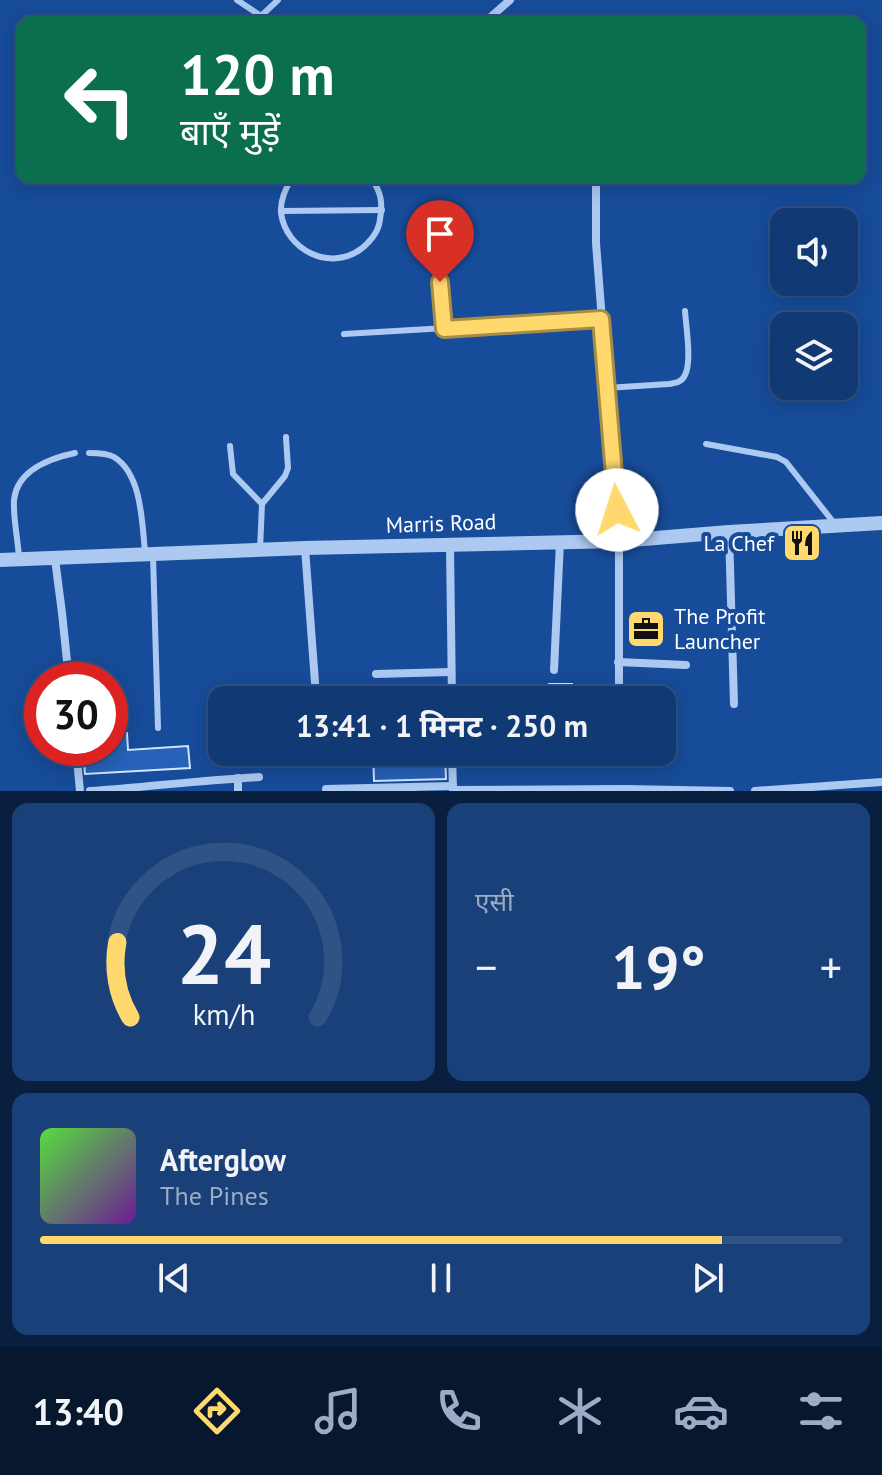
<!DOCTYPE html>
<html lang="hi">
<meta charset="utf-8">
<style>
:root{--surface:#113974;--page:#1a4079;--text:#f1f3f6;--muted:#9cacc5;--line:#305386;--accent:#ffd96d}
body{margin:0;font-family:"PT Sans","Noto Sans Devanagari",sans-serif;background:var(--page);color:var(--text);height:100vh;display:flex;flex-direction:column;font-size:30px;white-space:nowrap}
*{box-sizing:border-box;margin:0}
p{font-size:26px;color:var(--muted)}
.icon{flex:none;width:44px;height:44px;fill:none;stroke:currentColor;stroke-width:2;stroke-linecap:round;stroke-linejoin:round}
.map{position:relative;height:791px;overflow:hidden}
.panel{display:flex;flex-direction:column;gap:12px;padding:12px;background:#091f40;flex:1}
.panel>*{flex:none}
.banner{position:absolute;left:16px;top:16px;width:850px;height:168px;border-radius:16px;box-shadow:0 4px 20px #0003,0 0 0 2px var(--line);background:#0b6e4f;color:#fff;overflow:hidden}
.fabs{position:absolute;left:770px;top:208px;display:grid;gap:16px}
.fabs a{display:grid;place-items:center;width:88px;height:88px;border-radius:16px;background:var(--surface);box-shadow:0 4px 20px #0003,0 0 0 2px var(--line);font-size:40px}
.speed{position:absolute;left:24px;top:662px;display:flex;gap:16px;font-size:40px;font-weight:700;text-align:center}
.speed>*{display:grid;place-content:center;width:104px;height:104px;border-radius:50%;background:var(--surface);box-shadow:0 4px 20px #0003,0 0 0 2px var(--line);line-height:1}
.speed .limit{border:12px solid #d22;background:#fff;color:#111}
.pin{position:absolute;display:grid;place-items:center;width:68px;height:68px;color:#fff;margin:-82px -34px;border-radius:50% 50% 50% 0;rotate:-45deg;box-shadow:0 0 8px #0007}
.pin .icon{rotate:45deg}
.me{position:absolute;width:88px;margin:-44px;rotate:355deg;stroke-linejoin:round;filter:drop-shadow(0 0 6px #0008)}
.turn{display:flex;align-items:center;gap:28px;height:168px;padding:0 32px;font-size:36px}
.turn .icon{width:104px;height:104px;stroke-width:2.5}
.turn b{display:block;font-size:56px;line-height:68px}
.big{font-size:60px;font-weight:700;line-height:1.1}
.panel .card{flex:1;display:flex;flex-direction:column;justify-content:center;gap:12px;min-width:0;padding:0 28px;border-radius:16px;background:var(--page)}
.panel .dial{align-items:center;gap:0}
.dial svg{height:208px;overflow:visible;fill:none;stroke:var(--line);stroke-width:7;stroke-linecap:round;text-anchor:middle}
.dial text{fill:var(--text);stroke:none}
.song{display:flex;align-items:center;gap:24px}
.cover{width:96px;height:96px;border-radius:12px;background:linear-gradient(135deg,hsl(110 70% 55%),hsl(280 70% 35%))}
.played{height:8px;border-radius:4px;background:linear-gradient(90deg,var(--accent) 85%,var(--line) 85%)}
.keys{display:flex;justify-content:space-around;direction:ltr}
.heat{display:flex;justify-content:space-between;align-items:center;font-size:44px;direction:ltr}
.panel .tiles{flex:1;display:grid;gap:12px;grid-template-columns:1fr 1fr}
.card:last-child{grid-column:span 2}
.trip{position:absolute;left:208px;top:686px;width:468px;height:80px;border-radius:16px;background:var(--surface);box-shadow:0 4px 20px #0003,0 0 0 2px var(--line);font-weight:700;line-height:80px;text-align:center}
.dock{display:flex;height:128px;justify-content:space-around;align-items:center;background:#07172e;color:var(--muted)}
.dock .icon{width:56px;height:56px}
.dock .active{color:var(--accent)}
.dock b{font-size:36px;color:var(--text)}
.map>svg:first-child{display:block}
.building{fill:#2662b8;stroke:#d3e5fc;stroke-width:2}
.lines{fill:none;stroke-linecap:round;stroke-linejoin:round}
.service{stroke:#acc9f2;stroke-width:6}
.minor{stroke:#acc9f2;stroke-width:8}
.tertiary{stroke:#acc9f2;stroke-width:14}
.route-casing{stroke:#a68d47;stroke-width:20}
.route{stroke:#ffd96d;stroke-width:14}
.labels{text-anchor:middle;stroke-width:8;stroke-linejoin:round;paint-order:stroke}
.street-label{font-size:22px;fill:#fff;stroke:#174c9a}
.poi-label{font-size:22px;fill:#fff;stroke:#174c9a;text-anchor:end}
</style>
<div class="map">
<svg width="882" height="791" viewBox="0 0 882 791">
<rect width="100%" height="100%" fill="#174c9a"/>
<g class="building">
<polygon points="549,684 572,684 572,700 541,700 541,692 549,692"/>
<polygon points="127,733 128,750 188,746 190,768 85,774 83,748 110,748 110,734"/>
<polygon points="373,752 445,752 446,779 374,781"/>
</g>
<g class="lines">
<g class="service">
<polyline points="237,0 270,22"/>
<polyline points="261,16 278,0"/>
<path d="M 292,178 C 285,189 280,200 281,213 C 286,250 330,272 361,249 C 371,241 379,231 380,219 C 383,202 381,192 371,178"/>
<polyline points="436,210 444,329"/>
<polyline points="281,211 382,210"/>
<polyline points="344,334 601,319"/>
<path d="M 606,388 L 669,384 C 676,383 682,382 685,375 C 692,362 686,326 685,311"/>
<polyline points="706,444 777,457 786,462 834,523"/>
<polyline points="230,446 233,474 262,504"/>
<path d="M 89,453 C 97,453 107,453 114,457 C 142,474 142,523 145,552"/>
<polyline points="260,550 262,504 285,476 288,468 286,437"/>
<polyline points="153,555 158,728"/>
<path d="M 19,558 C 18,539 13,519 14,500 C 17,470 51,458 75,453"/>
</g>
<g class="minor">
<polyline points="485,22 510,0"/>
<polyline points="596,178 596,243 619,541 619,700"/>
<polyline points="729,532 734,704"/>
<polyline points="450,546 452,700"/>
<polyline points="305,548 316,696"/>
<polyline points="55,559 62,613 69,680"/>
<polyline points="618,662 686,665"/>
<polyline points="554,670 560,542"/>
<polyline points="376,674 451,672"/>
<polyline points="76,748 80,791"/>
<polyline points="452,752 453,791"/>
<polyline points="326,789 453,786"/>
<polyline points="453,790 626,789 730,791"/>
<path d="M 90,791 C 147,787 203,780 259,777"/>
<polyline points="238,791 238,778"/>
<polyline points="755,791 882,782"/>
</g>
<polyline class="tertiary" points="0,560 305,548 619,541 729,532 882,523"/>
</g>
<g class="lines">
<defs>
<polyline id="route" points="440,282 444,329 601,319 617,510"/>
</defs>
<use href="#route" class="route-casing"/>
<use href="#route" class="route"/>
</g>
<defs>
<symbol id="restaurant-square" viewBox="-11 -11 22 22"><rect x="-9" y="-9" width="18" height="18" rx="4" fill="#ffd96d" stroke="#174c9a"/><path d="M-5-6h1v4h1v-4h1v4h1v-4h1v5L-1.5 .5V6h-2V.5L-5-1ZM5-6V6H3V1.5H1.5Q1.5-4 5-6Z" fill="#111"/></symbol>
<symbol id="office-square" viewBox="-11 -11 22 22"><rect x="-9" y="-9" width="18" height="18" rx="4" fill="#ffd96d" stroke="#174c9a"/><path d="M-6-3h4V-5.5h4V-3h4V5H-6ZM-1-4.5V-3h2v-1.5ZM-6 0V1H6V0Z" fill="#111"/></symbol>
</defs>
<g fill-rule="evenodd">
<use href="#restaurant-square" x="780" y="521" width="44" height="44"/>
<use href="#office-square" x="624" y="607" width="44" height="44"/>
</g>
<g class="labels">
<g class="street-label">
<text transform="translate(441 523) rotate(-2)" y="8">Marris Road</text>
</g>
<g class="poi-label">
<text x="774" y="551">La Chef</text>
<text x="674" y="624" text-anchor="start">The Profit<tspan x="674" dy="25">Launcher</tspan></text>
</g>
</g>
</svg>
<div class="fabs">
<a><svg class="icon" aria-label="sound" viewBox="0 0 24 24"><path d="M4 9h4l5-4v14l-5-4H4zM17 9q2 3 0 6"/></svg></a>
<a><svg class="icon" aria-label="layers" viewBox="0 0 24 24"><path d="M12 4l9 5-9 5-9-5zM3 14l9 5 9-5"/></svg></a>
</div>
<div class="speed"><div class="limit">30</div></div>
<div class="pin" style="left:440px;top:282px;background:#d93025"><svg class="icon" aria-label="arrive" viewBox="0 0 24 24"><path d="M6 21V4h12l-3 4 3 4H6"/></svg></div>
<svg class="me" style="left:617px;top:510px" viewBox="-20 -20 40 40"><circle r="19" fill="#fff"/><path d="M0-13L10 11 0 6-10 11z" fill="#ffd96d"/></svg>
<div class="trip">13:41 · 1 मिनट · 250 m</div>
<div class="banner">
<div class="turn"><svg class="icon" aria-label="left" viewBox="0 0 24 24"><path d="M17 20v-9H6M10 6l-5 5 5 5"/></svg><div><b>120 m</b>बाएँ मुड़ें</div></div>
</div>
</div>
<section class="panel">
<div class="tiles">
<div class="card dial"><svg viewBox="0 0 100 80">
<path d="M14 69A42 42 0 1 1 86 69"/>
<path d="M14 69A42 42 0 0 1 9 40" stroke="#ffd96d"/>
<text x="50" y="56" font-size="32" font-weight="700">24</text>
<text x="50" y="72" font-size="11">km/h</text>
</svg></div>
<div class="card"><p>एसी</p>
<div class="heat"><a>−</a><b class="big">19°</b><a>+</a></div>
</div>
<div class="card">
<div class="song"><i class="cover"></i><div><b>Afterglow</b><p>The Pines</p></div></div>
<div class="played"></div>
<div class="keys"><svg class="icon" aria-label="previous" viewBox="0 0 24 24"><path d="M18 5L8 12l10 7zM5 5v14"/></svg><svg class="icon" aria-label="pause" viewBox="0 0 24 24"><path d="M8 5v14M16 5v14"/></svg><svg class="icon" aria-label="next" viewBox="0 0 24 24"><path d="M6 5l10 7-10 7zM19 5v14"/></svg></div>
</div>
</div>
</section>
<nav class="dock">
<b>13:40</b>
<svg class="icon active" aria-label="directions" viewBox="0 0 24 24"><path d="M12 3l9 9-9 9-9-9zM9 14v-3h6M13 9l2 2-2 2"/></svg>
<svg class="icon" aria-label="music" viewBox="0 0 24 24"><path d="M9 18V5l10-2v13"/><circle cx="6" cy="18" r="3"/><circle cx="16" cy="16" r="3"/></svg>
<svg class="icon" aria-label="phone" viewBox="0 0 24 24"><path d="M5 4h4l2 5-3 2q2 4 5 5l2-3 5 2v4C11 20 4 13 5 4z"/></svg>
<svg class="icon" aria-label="climate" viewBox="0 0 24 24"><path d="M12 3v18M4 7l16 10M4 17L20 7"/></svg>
<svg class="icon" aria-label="car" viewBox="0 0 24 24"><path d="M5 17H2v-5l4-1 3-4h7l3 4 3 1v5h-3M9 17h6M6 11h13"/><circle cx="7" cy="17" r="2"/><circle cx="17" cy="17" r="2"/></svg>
<svg class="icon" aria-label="filters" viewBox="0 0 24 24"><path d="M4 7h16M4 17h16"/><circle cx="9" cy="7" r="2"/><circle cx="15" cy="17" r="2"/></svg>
</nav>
